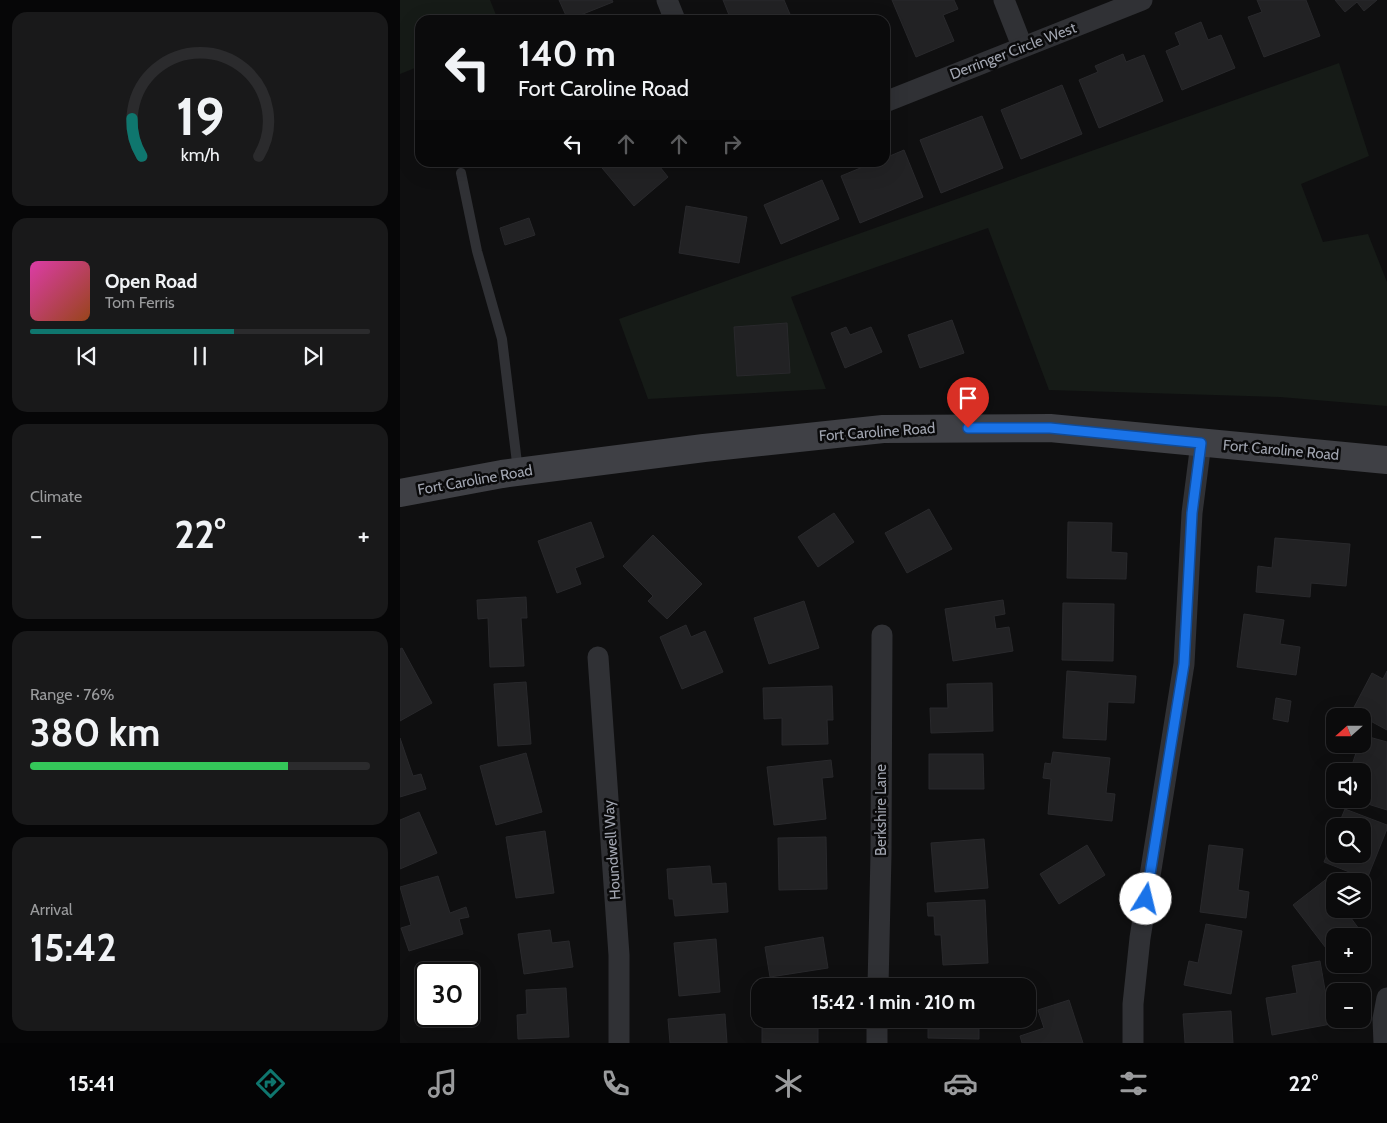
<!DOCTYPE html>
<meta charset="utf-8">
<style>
:root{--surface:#0b0b0c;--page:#19191a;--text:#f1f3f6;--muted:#9a9b9d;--line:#2b2b2d;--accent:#0f766e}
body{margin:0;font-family:Cabin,sans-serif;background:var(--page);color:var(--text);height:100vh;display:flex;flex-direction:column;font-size:19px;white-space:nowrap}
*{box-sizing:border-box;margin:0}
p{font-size:16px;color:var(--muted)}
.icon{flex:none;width:28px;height:28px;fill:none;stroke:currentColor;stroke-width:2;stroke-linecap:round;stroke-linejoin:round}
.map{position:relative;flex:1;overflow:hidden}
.panel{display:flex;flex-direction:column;gap:12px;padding:12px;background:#060607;width:400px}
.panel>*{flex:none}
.top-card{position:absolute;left:15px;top:15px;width:475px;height:152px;border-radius:15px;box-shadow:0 5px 20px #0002,0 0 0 1px var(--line);background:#0b0b0c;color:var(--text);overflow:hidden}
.needle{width:32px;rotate:249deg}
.tools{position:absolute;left:926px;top:708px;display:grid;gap:10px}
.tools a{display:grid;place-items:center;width:45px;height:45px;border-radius:10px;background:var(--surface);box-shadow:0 5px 20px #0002,0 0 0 1px var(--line);font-size:25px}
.speed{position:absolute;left:15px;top:962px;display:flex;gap:10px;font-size:25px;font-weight:700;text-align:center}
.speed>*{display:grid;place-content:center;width:65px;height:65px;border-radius:50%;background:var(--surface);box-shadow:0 5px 20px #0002,0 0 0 1px var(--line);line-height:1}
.speed .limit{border:2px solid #111;border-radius:8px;background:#fff;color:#111}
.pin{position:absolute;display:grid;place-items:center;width:42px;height:42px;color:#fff;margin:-51px -21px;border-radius:50% 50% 50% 0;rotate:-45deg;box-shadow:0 0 5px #0007}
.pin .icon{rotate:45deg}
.me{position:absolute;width:55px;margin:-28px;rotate:9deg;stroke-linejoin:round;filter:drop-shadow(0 0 4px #0008)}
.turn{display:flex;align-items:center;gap:18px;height:105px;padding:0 20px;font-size:22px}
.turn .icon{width:65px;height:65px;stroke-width:2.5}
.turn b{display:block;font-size:35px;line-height:42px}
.lanes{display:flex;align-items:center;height:48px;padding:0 20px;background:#0003;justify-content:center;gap:25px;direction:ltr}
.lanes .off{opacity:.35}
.big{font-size:38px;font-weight:800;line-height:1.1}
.panel .tile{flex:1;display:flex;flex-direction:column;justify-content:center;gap:8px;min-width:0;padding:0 18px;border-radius:15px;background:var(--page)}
.panel .dial{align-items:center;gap:0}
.dial svg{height:130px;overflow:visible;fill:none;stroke:var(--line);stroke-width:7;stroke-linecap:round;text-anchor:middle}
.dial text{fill:var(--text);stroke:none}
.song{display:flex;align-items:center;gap:15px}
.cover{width:60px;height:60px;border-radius:8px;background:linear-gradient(135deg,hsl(320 70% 55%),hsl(20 70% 35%))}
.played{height:5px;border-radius:2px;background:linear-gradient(90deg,var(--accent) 60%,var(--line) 60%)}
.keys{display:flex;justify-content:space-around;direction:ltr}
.heat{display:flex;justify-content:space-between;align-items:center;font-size:28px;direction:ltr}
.charge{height:8px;border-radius:4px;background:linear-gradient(90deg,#34c759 76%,var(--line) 0)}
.trip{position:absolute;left:351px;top:978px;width:285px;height:50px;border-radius:15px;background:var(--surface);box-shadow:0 5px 20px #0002,0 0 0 1px var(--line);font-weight:800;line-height:50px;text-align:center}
.tabs{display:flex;height:80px;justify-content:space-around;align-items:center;background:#040405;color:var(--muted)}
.tabs .icon{width:35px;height:35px}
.tabs .active{color:var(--accent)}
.tabs b{font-size:22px;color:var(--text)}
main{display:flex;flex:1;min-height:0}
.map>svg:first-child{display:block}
.green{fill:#161b17}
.building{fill:#222224;stroke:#29292c}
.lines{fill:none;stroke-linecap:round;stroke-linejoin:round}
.lane{stroke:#303135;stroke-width:10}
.street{stroke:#303135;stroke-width:21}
.secondary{stroke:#3f4045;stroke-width:28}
.route-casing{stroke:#114b97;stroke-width:12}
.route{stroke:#1a73e8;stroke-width:9}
.labels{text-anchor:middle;stroke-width:5;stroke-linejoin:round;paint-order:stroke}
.street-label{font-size:15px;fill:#a1a5b0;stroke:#0a0a0b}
</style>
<main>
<section class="panel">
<div class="tile dial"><svg viewBox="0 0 100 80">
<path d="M14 69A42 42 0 1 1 86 69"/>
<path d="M14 69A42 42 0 0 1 8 46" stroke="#0f766e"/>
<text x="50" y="56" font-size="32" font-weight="700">19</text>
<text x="50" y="72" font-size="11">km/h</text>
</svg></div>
<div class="tile">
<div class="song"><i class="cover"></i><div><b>Open Road</b><p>Tom Ferris</p></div></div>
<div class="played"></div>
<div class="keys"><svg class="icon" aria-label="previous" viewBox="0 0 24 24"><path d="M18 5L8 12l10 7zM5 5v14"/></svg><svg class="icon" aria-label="pause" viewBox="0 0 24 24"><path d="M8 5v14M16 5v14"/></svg><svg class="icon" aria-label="next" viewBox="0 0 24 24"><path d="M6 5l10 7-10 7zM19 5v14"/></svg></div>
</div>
<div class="tile"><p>Climate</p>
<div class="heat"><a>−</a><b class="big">22°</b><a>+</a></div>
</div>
<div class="tile"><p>Range · 76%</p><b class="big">380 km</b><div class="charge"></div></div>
<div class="tile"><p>Arrival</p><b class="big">15:42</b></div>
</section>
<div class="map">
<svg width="987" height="1043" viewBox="0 0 987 1043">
<rect width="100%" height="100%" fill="#0f0f10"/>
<g class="green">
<polygon points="0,0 90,0 98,20 20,20 20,66 0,74"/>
<polygon points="939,63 969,156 901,184 923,242 968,234 987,282 987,406 880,397 649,390 588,228 391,297 426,389 248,399 219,319"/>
</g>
<g class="building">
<polygon points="159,0 212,0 213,2 168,20"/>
<polygon points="323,0 384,0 392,19 331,20"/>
<polygon points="492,0 554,0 558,9 543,15 554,41 516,57"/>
<polygon points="857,0 906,0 920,36 864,57 848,17 862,12"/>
<polygon points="935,0 977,0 964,11 957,2 945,12"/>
<polygon points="801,22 808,40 821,35 835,68 782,90 766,51 780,45 775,33"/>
<polygon points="723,54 726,62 744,55 763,101 699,128 679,80 698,72 695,66"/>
<polygon points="662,85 682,134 621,159 601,110"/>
<polygon points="582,116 603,168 541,193 520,140"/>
<polygon points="504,150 523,197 460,223 441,176 475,162 485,162 485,158"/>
<polygon points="197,162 265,162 260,167 268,177 234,206"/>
<polygon points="422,180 439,219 381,244 364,205"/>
<polygon points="286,206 347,217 339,263 279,253"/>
<polygon points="129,218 135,235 105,245 100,228"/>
<polygon points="552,320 564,353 520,368 508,335"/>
<polygon points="387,323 390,373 337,376 334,327"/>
<polygon points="446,327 450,335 471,327 482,352 445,368 431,333"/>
<polygon points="529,509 552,549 507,573 485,533"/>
<polygon points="434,513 454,542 418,567 398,537"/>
<polygon points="191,522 204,557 175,568 181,584 157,593 138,541"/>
<polygon points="668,522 712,523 711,552 727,553 726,579 667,578"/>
<polygon points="253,535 302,584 267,619 248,601 253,596 223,566"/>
<polygon points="875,538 950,544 946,586 911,583 910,597 856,592 858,566 872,568"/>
<polygon points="126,597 127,618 121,618 124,666 90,667 88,618 78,619 77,600"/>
<polygon points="603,600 605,614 594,616 596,629 609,627 613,651 553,661 545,609"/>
<polygon points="404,601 419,648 369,664 354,618"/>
<polygon points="663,603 714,604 713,661 662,660"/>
<polygon points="844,614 884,620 880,644 900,647 896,675 837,667"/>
<polygon points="286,625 291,637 305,631 323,672 282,689 260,637"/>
<polygon points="2,648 32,703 0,721 0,649"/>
<polygon points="667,671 736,676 734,703 708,702 706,740 663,738"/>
<polygon points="987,671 987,730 952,711 972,673 983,679"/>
<polygon points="126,682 131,744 98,746 94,684"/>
<polygon points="592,683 593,731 531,733 530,708 548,708 547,684"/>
<polygon points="432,686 433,720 427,720 428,744 382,745 382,718 364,719 363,688"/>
<polygon points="876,698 891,701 888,722 873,719"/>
<polygon points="962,735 987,742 987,810 955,800 955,799 962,799 962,771 950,771 959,744 962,744"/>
<polygon points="0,738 13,776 21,774 26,789 0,797"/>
<polygon points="653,752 710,758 706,793 715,794 712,821 648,814 651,779 643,778 645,763 651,764"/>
<polygon points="126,753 142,812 96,825 80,766"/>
<polygon points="529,754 583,754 584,789 529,789"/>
<polygon points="431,760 433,777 422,778 426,819 374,825 367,767"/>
<polygon points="945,809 987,825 987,829 967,879 924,862 935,835 935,854 962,854 962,826 938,826"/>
<polygon points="19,812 37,853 0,869 0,820"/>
<polygon points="145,831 154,893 116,898 106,837"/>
<polygon points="426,837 427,889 379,890 378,838"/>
<polygon points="584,839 588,888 535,892 531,843"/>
<polygon points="687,845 705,875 659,904 640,874"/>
<polygon points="809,845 843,849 838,890 849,892 846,918 800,912"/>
<polygon points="310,866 312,884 326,883 328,912 275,916 273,899 269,899 267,869"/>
<polygon points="38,876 50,913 66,907 69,917 59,919 63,934 9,951 1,928 11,925 0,887"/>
<polygon points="929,877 935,885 935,909 955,909 948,914 959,929 949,936 935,936 935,947 929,952 893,905"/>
<polygon points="585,900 588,963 543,965 541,935 535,935 534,916 528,916 527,903"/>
<polygon points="806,924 842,931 831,994 784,985 789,961 798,963"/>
<polygon points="150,930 152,943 169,941 173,967 124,974 118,934"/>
<polygon points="423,937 428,968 370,977 365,947"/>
<polygon points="316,939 320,992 279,996 274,943"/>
<polygon points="920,961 931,1024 872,1035 866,998 897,993 892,966"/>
<polygon points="69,982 81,995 69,1007"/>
<polygon points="540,984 597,985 597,986 540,986"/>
<polygon points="166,988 169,1037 118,1039 117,1015 127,1014 126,990"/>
<polygon points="669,1000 683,1043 622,1043 620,1036 644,1028 638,1010"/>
<polygon points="831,1011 833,1043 785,1043 783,1014"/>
<polygon points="325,1014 327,1043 270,1043 268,1019"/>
<rect x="362" y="1019" width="56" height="24"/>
<polygon points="528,1019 579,1019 579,1039 528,1038"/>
</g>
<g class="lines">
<polyline class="lane" points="61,173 77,251 102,339 118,471"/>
<g class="street">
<polyline points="267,0 275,20"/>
<polyline points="604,0 622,46"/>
<polyline points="485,102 742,0"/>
<polyline points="198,657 219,955 219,1043"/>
<polyline points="478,986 481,854 482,635"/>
<polyline points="477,1043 477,1019"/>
<polyline points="733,1043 733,1004 740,938 784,664 792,513 801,443"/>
<polyline points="984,1043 983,1019 987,998"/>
</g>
<polyline class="secondary" points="0,493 102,474 304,448 483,429 650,428 987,460"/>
</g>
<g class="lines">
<defs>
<polyline id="route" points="568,428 650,428 801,443 792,513 784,664 746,899"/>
</defs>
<use href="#route" class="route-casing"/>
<use href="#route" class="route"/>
</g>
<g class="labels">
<g class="street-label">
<text transform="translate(613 51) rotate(-21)" y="5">Derringer Circle West</text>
<text transform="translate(477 432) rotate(-4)" y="5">Fort Caroline Road</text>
<text transform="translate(881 450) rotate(5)" y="5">Fort Caroline Road</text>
<text transform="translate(75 480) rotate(-10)" y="5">Fort Caroline Road</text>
<text transform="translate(481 810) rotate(-90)" y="5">Berkshire Lane</text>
<text transform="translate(212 850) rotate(-94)" y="5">Houndwell Way</text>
</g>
</g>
</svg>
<div class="tools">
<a><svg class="needle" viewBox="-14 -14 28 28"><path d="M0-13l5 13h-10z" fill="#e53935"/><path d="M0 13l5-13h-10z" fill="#9a9b9d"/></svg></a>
<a><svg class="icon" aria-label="sound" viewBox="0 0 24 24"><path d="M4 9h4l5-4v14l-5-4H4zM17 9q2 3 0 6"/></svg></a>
<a><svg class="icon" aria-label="search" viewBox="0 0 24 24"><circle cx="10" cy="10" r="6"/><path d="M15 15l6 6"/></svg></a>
<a><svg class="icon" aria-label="layers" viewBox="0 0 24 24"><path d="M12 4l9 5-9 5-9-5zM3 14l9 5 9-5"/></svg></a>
<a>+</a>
<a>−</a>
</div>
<div class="speed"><div class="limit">30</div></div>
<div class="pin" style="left:568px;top:428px;background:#d93025"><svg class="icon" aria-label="arrive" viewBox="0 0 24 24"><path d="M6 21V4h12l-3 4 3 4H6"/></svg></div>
<svg class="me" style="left:746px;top:899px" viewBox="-20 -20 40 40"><circle r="19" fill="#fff"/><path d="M0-13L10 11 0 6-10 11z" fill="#1a73e8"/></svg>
<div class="trip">15:42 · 1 min · 210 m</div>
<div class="top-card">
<div class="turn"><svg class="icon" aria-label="left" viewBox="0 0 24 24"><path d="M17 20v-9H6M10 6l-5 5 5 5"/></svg><div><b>140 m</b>Fort Caroline Road</div></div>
<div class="lanes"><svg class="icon" aria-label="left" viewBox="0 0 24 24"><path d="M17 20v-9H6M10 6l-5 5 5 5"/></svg><svg class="icon off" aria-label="ahead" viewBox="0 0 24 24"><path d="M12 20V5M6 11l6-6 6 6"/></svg><svg class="icon off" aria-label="ahead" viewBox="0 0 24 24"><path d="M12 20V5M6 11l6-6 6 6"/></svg><svg class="icon off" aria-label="right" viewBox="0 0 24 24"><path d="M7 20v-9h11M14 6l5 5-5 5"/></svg></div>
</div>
</div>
</main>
<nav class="tabs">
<b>15:41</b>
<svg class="icon active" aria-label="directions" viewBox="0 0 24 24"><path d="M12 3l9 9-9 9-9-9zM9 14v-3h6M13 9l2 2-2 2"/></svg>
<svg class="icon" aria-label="music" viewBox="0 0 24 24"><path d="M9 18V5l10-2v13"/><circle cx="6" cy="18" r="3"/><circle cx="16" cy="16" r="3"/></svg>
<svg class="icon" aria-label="phone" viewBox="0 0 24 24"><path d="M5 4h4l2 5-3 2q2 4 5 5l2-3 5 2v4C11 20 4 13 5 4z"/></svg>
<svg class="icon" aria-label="climate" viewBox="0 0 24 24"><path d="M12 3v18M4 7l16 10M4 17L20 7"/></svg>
<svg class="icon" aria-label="car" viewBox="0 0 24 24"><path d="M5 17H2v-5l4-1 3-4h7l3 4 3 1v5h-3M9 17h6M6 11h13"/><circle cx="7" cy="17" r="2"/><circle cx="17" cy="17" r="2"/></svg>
<svg class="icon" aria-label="filters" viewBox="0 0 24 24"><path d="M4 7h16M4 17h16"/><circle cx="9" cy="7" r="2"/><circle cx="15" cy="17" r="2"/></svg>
<b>22°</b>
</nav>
